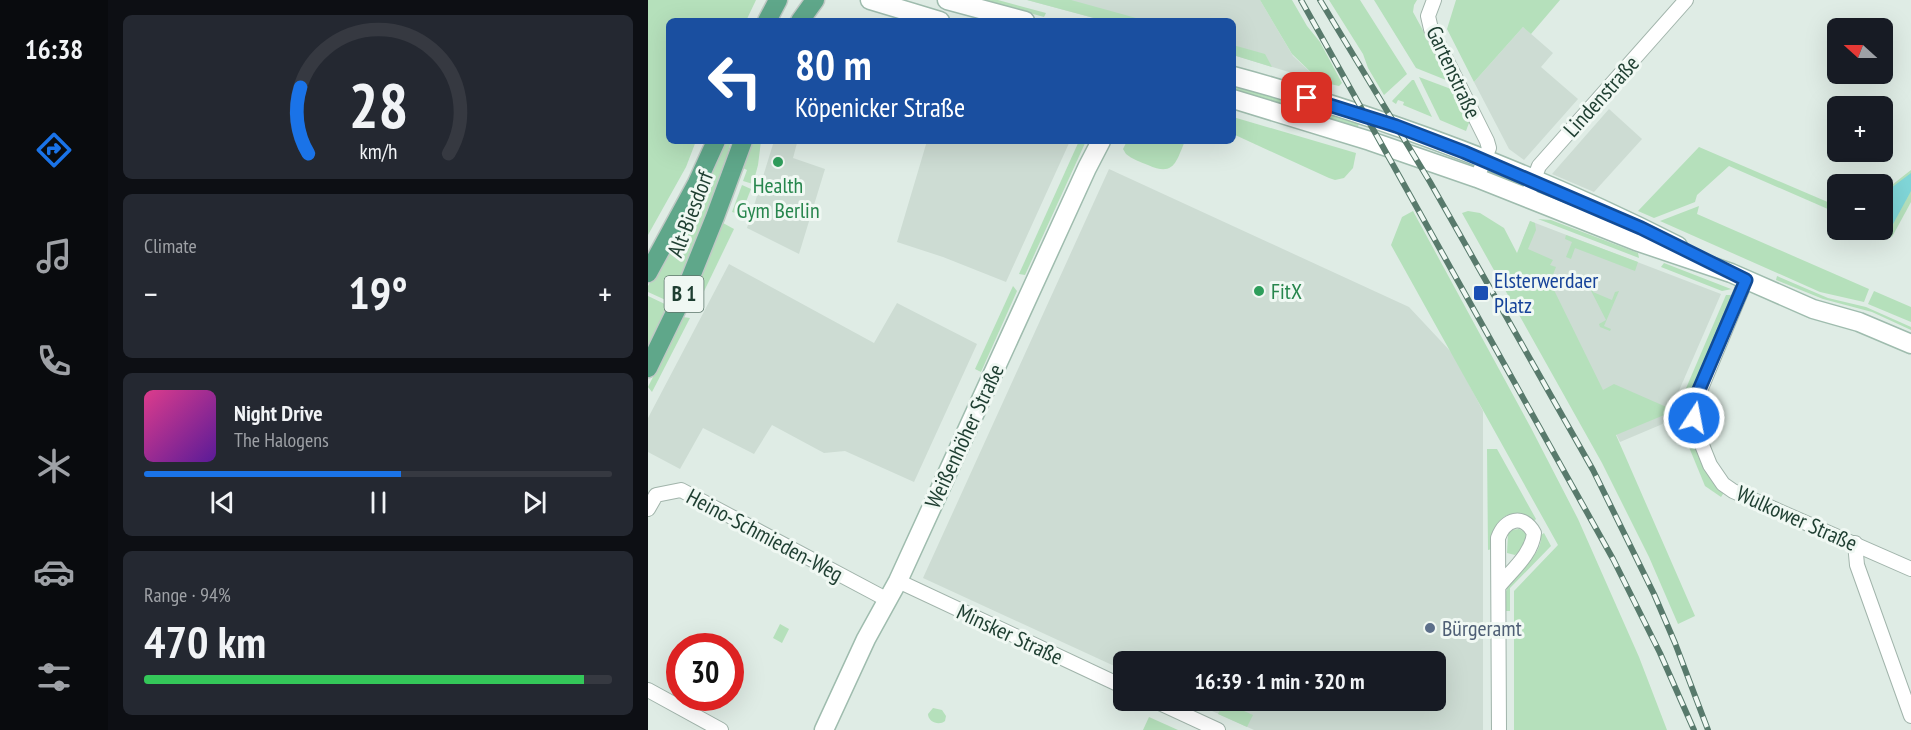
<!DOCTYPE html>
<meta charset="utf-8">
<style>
:root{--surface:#171b24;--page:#242831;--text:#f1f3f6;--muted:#9ea1a6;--line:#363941;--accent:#1a73e8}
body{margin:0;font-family:"PT Sans Narrow",sans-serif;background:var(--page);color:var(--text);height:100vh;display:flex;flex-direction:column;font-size:22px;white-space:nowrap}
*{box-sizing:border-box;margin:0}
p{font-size:20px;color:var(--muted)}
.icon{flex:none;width:33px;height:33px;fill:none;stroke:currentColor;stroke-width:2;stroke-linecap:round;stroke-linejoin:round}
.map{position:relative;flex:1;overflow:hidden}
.drawer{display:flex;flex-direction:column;gap:15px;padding:15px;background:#0d0f14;width:540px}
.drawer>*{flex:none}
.hud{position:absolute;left:18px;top:18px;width:570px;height:126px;border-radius:9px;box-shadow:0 6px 24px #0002;background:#1a4fa0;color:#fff;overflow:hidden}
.needle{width:39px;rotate:291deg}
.fabs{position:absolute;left:1179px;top:18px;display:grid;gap:12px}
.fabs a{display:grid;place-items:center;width:66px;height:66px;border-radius:9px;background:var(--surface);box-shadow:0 6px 24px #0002;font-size:30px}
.speed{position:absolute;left:18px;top:633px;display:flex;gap:12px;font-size:30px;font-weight:700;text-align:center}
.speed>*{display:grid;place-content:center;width:78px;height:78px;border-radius:50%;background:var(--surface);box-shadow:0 6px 24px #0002;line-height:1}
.speed .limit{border:9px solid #d22;background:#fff;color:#111}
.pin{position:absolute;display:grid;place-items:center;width:51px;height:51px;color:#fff;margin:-26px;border-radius:12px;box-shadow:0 3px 9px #0006}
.me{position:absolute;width:66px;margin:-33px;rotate:11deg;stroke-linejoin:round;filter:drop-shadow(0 0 4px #0008)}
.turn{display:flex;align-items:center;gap:21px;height:126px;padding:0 30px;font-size:27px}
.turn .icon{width:78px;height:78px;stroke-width:2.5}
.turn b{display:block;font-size:42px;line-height:51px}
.big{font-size:45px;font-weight:700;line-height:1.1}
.drawer .card{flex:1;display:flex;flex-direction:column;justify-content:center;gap:9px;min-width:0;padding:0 21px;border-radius:9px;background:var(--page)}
.drawer .dial{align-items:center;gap:0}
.dial svg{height:156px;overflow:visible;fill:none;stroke:var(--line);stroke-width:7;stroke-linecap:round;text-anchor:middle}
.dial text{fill:var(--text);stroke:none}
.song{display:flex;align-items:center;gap:18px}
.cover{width:72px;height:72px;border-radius:9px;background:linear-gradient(135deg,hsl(330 70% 55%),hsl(270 70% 35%))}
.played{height:6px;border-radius:3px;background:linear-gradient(90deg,var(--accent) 55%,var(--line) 55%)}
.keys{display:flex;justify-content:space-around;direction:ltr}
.heat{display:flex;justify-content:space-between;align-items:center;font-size:33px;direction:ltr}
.charge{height:9px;border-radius:4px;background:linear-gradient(90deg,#34c759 94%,var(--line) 0)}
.trip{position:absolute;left:465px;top:651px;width:333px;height:60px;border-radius:9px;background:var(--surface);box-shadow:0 6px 24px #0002;font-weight:700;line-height:60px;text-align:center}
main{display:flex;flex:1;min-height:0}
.tabs{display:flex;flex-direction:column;width:108px;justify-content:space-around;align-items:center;background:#090b0e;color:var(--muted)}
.tabs .icon{width:42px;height:42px}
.tabs .active{color:var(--accent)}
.tabs b{font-size:27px;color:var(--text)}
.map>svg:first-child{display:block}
.built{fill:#cddcd3}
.green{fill:#b5e0bb}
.water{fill:#80d6d8}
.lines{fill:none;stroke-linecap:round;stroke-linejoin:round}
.street-casing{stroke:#a1b4ab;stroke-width:16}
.secondary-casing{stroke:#9fbcae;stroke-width:21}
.primary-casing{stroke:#c0c9c5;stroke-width:21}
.street{stroke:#fff;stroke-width:14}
.secondary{stroke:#fff;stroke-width:18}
.primary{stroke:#5fa78a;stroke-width:18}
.rail-casing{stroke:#587a6c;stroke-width:6}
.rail{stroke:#f0f8f3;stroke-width:4;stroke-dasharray:11;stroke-linecap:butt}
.route-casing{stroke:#114b97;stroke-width:15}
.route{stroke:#1a73e8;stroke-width:10}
.leisure-dot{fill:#2e9e5b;stroke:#f0f8f3;stroke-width:2}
.transit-dot{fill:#1a4fb4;stroke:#f0f8f3;stroke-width:2}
.service-dot{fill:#5c6f8a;stroke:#f0f8f3;stroke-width:2}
.labels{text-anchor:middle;stroke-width:6;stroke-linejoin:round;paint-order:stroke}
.shield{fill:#f0f8f3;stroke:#5d766b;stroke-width:1.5}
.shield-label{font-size:21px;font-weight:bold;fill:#1e3e31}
.street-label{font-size:22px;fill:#1e3e31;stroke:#f0f8f3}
.leisure-label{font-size:22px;fill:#27864d;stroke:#f0f8f3}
.transit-label{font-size:22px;fill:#164399;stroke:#f0f8f3;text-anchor:start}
.service-label{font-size:22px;fill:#4e5e75;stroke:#f0f8f3;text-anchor:start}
</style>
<main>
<nav class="tabs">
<b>16:38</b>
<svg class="icon active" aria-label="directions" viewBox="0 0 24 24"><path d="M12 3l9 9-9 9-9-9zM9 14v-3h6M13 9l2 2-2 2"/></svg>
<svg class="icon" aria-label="music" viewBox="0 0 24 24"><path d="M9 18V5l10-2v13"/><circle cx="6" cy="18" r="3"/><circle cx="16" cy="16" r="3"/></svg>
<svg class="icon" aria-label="phone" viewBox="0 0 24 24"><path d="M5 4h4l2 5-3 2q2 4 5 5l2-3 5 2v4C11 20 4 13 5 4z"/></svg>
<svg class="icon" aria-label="climate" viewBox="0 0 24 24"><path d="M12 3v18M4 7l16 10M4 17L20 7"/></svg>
<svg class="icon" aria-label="car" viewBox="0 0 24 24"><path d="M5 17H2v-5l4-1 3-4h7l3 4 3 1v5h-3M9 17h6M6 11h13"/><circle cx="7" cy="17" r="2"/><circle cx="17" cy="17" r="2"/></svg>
<svg class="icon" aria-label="filters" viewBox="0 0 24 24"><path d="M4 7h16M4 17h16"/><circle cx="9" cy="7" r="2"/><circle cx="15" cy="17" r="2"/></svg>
</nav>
<section class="drawer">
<div class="card dial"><svg viewBox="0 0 100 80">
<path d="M14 69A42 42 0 1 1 86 69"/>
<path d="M14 69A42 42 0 0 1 10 35" stroke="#1a73e8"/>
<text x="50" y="56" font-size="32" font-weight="700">28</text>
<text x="50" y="72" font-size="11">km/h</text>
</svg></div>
<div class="card"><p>Climate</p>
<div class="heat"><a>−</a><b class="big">19°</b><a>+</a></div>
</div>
<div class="card">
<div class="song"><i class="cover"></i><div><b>Night Drive</b><p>The Halogens</p></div></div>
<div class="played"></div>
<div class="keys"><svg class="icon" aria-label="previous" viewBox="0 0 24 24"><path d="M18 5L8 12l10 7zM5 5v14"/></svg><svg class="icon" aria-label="pause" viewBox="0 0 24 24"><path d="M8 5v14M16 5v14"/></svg><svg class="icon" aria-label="next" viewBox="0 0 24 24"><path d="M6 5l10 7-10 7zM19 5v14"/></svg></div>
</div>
<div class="card"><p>Range · 94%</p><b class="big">470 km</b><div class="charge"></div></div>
</section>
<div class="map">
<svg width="1263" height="730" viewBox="0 0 1263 730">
<rect width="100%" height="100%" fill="#dfece5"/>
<g class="built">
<polygon points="379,0 612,0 645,56 673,82 585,55 585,21 457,21"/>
<polygon points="875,27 905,53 893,67 930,99 876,160 861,149 826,82"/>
<polygon points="961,109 994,139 946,192 904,174"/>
<polygon points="126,141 149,143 145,158 177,169 151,254 99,228"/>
<polygon points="279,141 422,141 358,282 295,257 249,242"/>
<polygon points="461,169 761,307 805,354 835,411 835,730 606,730 542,701 788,700 788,662 476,662 475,670 275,578"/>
<polygon points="882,221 1073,294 1023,409 1021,413 1024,420 972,442 874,241"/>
<polygon points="81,264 226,343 249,303 329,344 266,482 197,451 176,453 124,425 106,454 55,428 32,469 0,452 0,418"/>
</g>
<g class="green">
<polygon points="0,0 108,0 98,21 21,21 21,141 48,141 38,167 0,235"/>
<polygon points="335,0 350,0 398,13 396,17"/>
<polygon points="379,0 423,0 499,21 457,21"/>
<polygon points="612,0 644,0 659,26 672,42 694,83 691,86 673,82 644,54"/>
<polygon points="681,0 712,0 759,74 736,95 720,68 715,54"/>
<polygon points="726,0 769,0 766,5 765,12 803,82 768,68"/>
<polygon points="808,0 912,0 883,34 875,27 826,82 799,29"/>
<polygon points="585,45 617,54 624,67 585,55"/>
<polygon points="771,77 803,89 808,93 822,120 818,131 792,120"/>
<polygon points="764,80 766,80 784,117 755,105 756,102 750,100 748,104 745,102 744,101"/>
<polygon points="585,86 668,109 713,118 709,129 585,93"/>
<polygon points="585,117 708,153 705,168 696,178 687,180 681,178 585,134"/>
<path d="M 75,141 L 83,141 C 69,197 46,251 22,302 L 0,292 L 0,286 L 53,190 Z"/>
<polygon points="105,141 113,141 110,165 105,184 95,181 99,170 95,168"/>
<polygon points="431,141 438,141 377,275 371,274"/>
<path d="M 479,141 L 537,141 C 528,162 526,177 500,165 C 492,162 484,159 478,154 L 475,149 Z"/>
<polygon points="1051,147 1189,206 1189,213 1081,166 1049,195 1047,202 1006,218 990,211"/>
<polygon points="1263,170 1263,202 1244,237 1227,230 1234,230 1235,192"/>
<polygon points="94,185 103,189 94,212 91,214 84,212"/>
<polygon points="1051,206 1049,214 1221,289 1216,302 1172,292 1012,221"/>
<polygon points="765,211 883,428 930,519 991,657 1019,730 866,730 866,591 910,545 743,245 754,217"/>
<polygon points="820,211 832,213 856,228 869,253 882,221 887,223 888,230 880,249 905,260 902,265 908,267 903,280 913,283 905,288 955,390 966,384 1023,409 1021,413 968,435 1047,616 1030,624 1001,557 954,463 814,213"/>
<polygon points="890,219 903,220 990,253 991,258"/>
<polygon points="75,223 86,229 47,310 40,306"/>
<polygon points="918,235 990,262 987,271 927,248 923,259 918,257 924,242 917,239"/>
<polygon points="1016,263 1083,289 1084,289 1074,291 1013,267"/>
<polygon points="1129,276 1180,298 1218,307 1263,327 1263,330 1224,312 1175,299 1128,280"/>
<polygon points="937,279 947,283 945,292 964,300 967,292 971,291 956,326 963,329 962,331 952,327 951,324 958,320"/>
<polygon points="365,286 369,291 333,372 327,369"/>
<polygon points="1226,291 1263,307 1263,322 1220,304"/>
<polygon points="1078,295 1085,295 1039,401 1033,400"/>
<polygon points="0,296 21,306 0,347"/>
<polygon points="35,317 42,318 4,392 0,387"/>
<polygon points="1043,432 1077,491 1073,497 1057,486 1036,435"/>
<path d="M 839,449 L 849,449 L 888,519 L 886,521 C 860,503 843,521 844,549 L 840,550 Z"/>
<path d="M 871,529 L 877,532 C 882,543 874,549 867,555 L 859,553 L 860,534 L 863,530 Z"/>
<path d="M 896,533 L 903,546 L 862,588 L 862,611 L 857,611 C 857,601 856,591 862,583 C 872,565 894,557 893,535 Z"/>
<polygon points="132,624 141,629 134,643 125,638"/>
<polygon points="708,653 749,661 706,661"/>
<polygon points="576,702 605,715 599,727 570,714"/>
<path d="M 285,708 L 294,710 L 298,716 L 297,721 C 291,726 280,722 280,714 Z"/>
<polygon points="501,717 530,730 495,730"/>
</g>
<polygon class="water" points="1263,173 1263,191 1244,226 1237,228 1235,227 1235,194"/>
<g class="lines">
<defs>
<g id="street">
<polyline points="786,0 780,16 783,29 839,141 841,148 829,178"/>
<polyline points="879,197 891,166 1038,0"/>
<polyline points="1098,280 1044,410 1050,435 1062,465 1075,484 1085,491 1263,569"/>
<polyline points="0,509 8,495 33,490 238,599"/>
<polyline points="1207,543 1209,565 1263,716"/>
<polyline points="250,581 476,687"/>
<polyline points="0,690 73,730"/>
<polyline points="505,700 570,730"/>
<path d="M 851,730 L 850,538 C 857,519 875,513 886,533 C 884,554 864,570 851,586"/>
</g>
<g id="secondary">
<polyline points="222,0 292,21"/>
<polyline points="299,0 377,21"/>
<path d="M 585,76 C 737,117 890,175 1030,246"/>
<polyline points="585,99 722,141 829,178 988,241 1083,273 1165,309 1211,322 1263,344"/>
<polyline points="176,730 218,639 250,581 439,168 453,141"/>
</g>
<g id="primary">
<polyline points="119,21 130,0"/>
<polyline points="152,21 167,0"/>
<polyline points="0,273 49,183 68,141"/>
<polyline points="0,368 36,294 67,217 95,141"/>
</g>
</defs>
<use href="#street" class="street-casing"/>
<use href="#secondary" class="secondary-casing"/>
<use href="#primary" class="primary-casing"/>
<use href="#street" class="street"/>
<use href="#secondary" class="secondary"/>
<use href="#primary" class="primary"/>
<defs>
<g id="rail">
<polyline points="653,0 965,559 1012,653 1046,730"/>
<polyline points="672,0 782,182 945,470 1006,594 1027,643 1060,730"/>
</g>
</defs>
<use href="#rail" class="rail-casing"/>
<use href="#rail" class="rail"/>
</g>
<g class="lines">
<defs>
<polyline id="route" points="659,98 748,126 816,152 993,228 1098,280 1047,399 1044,410 1046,418"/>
</defs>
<use href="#route" class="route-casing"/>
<use href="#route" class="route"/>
</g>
<g class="leisure-dot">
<circle cx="130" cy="162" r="6"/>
<circle cx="611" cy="291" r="6"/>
</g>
<rect class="transit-dot" x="825" y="285" width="16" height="16" rx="3"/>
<circle class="service-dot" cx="782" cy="628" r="6"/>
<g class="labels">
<rect class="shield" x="16.5" y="276" width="39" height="36" rx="4.5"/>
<g class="shield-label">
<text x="36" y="301">B 1</text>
</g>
<g class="street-label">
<text transform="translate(806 72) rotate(65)" y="8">Gartenstraße</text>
<text transform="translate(953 96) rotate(-48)" y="8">Lindenstraße</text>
<text transform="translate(42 214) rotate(-69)" y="8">Alt-Biesdorf</text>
<text transform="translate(316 436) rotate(-65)" y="8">Weißenhöher Straße</text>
<text transform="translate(1149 518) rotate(24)" y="8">Wulkower Straße</text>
<text transform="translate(117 535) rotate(28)" y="8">Heino-Schmieden-Weg</text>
<text transform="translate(362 634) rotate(25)" y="8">Minsker Straße</text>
</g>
<g class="leisure-label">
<text x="130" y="193">Health<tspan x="130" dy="25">Gym Berlin</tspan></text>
<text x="623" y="299" text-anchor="start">FitX</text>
</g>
<g class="transit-label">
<text x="846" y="288">Elsterwerdaer<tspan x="846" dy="25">Platz</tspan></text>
</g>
<g class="service-label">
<text x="794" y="636">Bürgeramt</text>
</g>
</g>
</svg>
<div class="fabs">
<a><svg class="needle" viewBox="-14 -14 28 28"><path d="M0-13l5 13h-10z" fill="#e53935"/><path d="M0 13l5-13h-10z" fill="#9ea1a6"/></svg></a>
<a>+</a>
<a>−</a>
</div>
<div class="speed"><div class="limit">30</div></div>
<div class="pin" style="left:659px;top:98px;background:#d93025"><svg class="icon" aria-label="arrive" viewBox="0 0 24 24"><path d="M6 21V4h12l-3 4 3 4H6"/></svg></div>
<svg class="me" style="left:1046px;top:418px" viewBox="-20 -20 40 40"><circle r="17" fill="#1a73e8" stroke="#fff" stroke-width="3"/><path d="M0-11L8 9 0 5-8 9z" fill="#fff"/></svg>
<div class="trip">16:39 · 1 min · 320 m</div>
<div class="hud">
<div class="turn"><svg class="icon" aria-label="left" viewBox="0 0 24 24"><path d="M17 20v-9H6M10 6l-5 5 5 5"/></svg><div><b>80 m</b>Köpenicker Straße</div></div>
</div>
</div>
</main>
